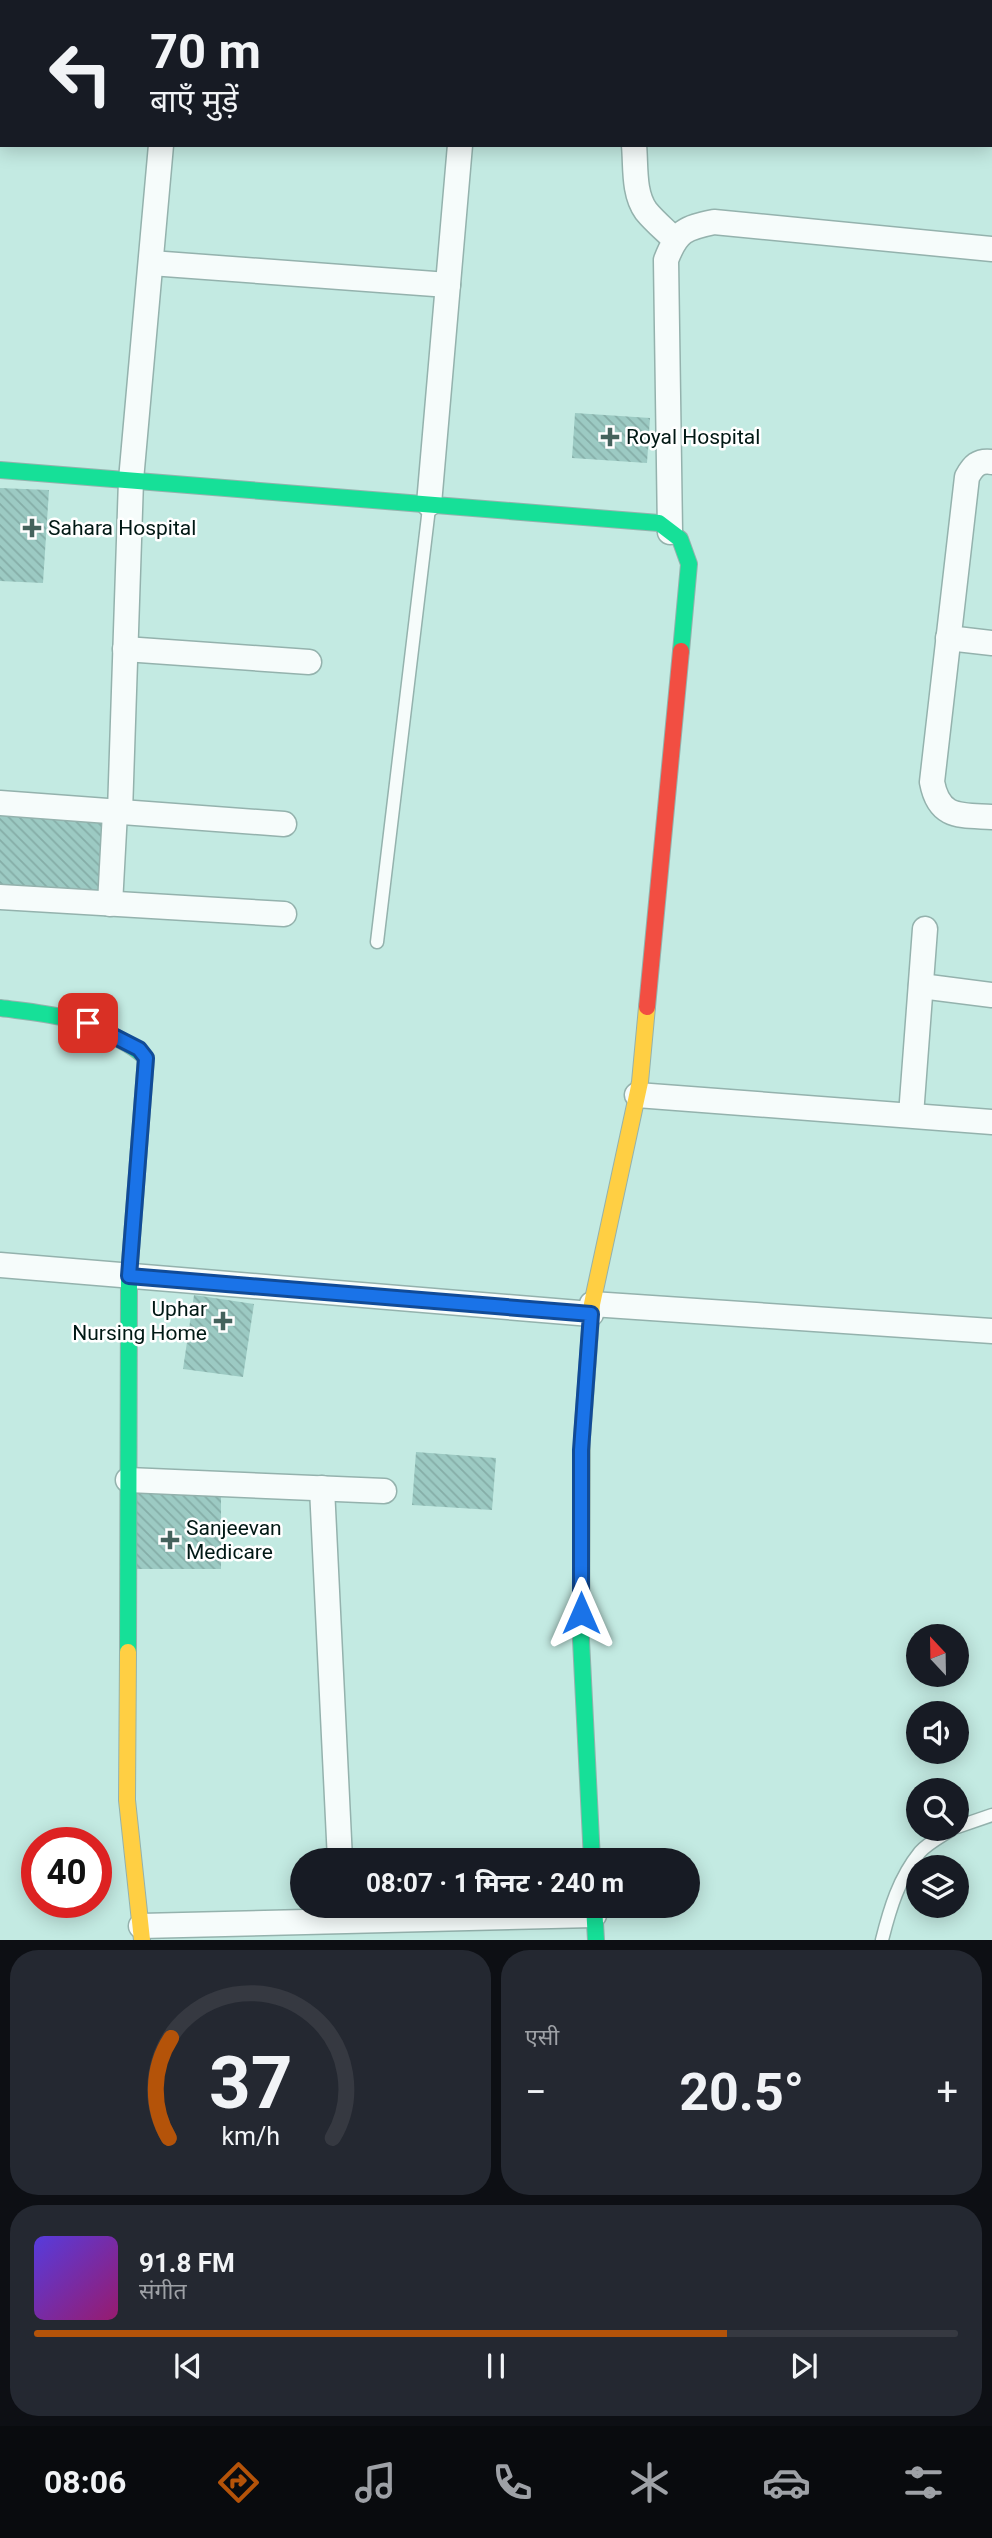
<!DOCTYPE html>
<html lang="hi">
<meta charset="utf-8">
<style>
:root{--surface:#171b24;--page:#242831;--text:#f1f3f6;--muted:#9ea1a6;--line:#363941;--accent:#b45309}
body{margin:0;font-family:Roboto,"Noto Sans Devanagari",sans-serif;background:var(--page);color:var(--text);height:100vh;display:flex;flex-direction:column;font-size:26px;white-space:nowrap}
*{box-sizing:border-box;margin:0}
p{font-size:23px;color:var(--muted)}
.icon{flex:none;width:38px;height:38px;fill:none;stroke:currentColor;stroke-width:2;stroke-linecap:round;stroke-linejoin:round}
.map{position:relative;height:1940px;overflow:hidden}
.panel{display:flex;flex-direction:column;gap:10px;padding:10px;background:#0d0f14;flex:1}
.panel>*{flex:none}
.banner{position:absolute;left:0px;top:0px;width:992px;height:147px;box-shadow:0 4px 18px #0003;background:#171b24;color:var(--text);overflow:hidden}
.needle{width:46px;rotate:338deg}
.controls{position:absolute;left:906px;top:1624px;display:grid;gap:14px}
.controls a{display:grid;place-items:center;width:63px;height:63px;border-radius:50%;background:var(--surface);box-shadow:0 4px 18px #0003;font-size:35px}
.speed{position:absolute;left:21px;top:1827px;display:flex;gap:14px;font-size:35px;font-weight:700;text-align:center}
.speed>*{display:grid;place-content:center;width:91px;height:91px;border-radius:50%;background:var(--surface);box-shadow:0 4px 18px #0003;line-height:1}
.speed .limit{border:10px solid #d22;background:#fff;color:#111}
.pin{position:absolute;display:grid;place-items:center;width:60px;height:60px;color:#fff;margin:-30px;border-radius:14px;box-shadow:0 4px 10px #0006}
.me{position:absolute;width:77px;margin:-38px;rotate:0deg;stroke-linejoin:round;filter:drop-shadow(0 0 5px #0008)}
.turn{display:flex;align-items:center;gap:24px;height:147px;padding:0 35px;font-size:32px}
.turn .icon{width:91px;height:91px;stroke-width:2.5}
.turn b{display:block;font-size:49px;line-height:60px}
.big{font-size:52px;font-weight:700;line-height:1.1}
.panel .widget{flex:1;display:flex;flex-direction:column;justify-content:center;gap:10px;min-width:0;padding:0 24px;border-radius:28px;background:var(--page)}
.panel .dial{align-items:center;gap:0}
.dial svg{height:182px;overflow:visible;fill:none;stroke:var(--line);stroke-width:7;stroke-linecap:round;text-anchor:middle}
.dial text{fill:var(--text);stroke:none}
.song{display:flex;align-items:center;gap:21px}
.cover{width:84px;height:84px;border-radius:10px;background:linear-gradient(135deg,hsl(250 70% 55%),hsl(320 70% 35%))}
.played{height:7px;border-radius:4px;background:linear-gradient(90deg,var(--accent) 75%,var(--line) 75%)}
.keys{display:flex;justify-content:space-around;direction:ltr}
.heat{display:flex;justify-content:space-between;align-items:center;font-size:38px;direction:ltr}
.panel .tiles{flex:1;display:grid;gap:10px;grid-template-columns:1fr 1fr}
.widget:last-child{grid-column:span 2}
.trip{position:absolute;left:290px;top:1848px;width:410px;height:70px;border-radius:35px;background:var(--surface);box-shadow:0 4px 18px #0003;font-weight:700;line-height:70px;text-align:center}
.tab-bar{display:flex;height:112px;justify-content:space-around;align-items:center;background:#090b0e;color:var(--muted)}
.tab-bar .icon{width:49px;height:49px}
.tab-bar .selected{color:var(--accent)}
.tab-bar b{font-size:32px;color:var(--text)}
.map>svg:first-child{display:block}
.building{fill:url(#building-back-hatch)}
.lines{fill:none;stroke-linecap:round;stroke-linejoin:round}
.lane-casing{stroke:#94b2ad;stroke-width:15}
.street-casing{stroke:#94b2ad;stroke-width:27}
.fast-casing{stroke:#94b2ad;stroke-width:18}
.slow-casing{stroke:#94b2ad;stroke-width:18}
.jam-casing{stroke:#94b2ad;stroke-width:18}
.lane{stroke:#f6fcfb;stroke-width:12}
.street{stroke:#f6fcfb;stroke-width:24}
.fast{stroke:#16e098;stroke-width:16}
.slow{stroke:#ffcf43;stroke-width:16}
.jam{stroke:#f24e42;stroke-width:16}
.route-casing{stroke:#114b97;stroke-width:18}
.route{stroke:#1a73e8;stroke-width:12}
.poi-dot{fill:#44625c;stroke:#fff;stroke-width:2.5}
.labels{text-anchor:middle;stroke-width:5;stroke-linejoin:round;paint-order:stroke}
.poi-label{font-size:21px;fill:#001814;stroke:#fff;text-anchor:start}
</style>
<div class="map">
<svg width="992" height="1940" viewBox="0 0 992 1940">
<defs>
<pattern id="building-back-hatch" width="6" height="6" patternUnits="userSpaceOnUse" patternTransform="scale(1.75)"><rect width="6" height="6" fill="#9ccac3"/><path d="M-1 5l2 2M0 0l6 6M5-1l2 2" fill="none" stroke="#85ada7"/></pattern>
</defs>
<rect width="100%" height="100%" fill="#c3eae2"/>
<g class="building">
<polygon points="575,413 650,418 647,463 572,458"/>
<polygon points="0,488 49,490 43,583 0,581"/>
<polygon points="0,810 106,817 100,897 0,891"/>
<polygon points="194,1295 254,1304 243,1377 183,1369"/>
<polygon points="416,1452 496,1458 492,1510 412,1505"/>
<polygon points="221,1484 221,1569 134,1569 134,1485"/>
</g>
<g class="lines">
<defs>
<g id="lane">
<polyline points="377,942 429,508"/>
<polyline points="957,1827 992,1815"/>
<path d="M 882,1940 C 890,1908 899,1878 920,1852 C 928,1843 942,1836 952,1829"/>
</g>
<g id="street">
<polyline points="624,0 624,2"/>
<polyline points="967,0 968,2"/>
<polyline points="174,2 174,0"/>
<polyline points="472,2 472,0"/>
<polyline points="841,2 843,0"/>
<polyline points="990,35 992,38"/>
<path d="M 634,145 C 636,166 633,193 646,211 C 654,221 665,230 674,239"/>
<polyline points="151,263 448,285"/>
<path d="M 992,462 C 978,460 973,466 967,477 L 932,782 C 939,819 960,815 992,817"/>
<polyline points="429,504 460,145"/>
<path d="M 670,532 L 666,260 C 677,231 685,228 714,222 L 992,249"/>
<polyline points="948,638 992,643"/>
<polyline points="125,649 309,662"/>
<polyline points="0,803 284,824"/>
<polyline points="120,812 131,480 161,145"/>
<polyline points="0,897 284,914"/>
<polyline points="110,904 115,812"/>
<polyline points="921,986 992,995"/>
<polyline points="637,1095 992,1122"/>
<polyline points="911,1115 925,929"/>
<polyline points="0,1265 591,1314"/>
<polyline points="592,1304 992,1331"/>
<polyline points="128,1480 384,1491"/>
<polyline points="322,1488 340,1860"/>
<polyline points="141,1926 594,1915"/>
</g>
<g id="fast">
<polyline points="0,470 659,523 680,539 689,564 681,651"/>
<path d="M 0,1008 C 46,1014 73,1015 115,1037 C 126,1043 137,1048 146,1058 L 129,1276 L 128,1652"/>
<polyline points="582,1438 581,1640 592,1860"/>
<polyline points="594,1906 596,1940"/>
</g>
<g id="slow">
<polyline points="582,1438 592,1304 640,1082 647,1007"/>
<polyline points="128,1652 127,1800 142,1940"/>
</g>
<polyline id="jam" points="647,1007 681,651"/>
</defs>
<use href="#lane" class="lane-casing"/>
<use href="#street" class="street-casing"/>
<use href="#fast" class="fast-casing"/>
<use href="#slow" class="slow-casing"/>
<use href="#jam" class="jam-casing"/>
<use href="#lane" class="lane"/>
<use href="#street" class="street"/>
<use href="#fast" class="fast"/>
<use href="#slow" class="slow"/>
<use href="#jam" class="jam"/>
</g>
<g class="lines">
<defs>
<polyline id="route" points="88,1023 139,1049 146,1058 129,1276 591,1314 581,1450 581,1613"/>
</defs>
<use href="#route" class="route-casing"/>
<use href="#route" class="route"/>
</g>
<g class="poi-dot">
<path d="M606.5 426.5h7v7h7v7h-7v7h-7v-7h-7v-7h7z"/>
<path d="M28.5 517.5h7v7h7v7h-7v7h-7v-7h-7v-7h7z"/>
<path d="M219.5 1310.5h7v7h7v7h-7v7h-7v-7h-7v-7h7z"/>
<path d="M166.5 1529.5h7v7h7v7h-7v7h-7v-7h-7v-7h7z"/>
</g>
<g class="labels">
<g class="poi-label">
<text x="626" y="444">Royal Hospital</text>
<text x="48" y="535">Sahara Hospital</text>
<text x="207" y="1316" text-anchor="end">Uphar<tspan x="207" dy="24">Nursing Home</tspan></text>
<text x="186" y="1535">Sanjeevan<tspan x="186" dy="24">Medicare</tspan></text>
</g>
</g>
</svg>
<div class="controls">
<a><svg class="needle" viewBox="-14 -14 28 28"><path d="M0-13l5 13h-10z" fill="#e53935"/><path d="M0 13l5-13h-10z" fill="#9ea1a6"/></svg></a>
<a><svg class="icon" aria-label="sound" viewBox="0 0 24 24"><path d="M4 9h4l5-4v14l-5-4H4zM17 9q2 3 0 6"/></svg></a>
<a><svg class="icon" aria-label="search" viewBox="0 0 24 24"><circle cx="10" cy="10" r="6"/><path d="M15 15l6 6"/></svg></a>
<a><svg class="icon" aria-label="layers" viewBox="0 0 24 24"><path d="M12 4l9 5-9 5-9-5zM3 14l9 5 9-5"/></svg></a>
</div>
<div class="speed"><div class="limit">40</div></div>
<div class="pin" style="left:88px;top:1023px;background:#d93025"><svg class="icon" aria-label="arrive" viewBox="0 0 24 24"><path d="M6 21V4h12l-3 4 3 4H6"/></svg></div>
<svg class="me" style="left:581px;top:1613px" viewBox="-20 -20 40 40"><path d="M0-17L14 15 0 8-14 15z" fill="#1a73e8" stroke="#fff" stroke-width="4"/></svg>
<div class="trip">08:07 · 1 मिनट · 240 m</div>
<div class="banner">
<div class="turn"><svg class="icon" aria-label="left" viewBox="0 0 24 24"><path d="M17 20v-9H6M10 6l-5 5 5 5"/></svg><div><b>70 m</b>बाएँ मुड़ें</div></div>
</div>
</div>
<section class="panel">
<div class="tiles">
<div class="widget dial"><svg viewBox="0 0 100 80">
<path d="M14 69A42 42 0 1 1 86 69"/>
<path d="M14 69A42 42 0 0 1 15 25" stroke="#b45309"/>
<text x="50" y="56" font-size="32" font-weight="700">37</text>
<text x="50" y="72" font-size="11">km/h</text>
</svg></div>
<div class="widget"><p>एसी</p>
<div class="heat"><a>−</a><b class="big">20.5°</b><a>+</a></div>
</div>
<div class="widget">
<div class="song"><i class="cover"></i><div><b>91.8 FM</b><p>संगीत</p></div></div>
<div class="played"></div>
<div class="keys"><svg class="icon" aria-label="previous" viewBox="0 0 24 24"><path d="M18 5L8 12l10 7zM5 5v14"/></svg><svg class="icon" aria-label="pause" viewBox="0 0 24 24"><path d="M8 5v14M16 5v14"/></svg><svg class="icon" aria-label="next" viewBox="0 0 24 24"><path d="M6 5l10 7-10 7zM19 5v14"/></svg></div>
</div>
</div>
</section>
<nav class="tab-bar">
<b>08:06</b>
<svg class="icon selected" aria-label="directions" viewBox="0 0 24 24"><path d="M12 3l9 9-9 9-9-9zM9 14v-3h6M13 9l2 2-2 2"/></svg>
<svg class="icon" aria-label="music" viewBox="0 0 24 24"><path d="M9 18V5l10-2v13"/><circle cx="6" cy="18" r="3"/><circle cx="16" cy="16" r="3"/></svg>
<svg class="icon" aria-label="phone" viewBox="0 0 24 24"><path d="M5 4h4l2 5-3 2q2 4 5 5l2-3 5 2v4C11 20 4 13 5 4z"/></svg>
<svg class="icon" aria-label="climate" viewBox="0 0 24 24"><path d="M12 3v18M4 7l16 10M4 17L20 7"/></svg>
<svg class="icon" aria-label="car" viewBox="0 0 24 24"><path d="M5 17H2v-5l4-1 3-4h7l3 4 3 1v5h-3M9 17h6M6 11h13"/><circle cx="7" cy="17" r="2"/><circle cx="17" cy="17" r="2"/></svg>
<svg class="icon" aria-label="filters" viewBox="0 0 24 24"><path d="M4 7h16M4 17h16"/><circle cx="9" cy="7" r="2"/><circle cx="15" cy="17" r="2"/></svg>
</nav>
